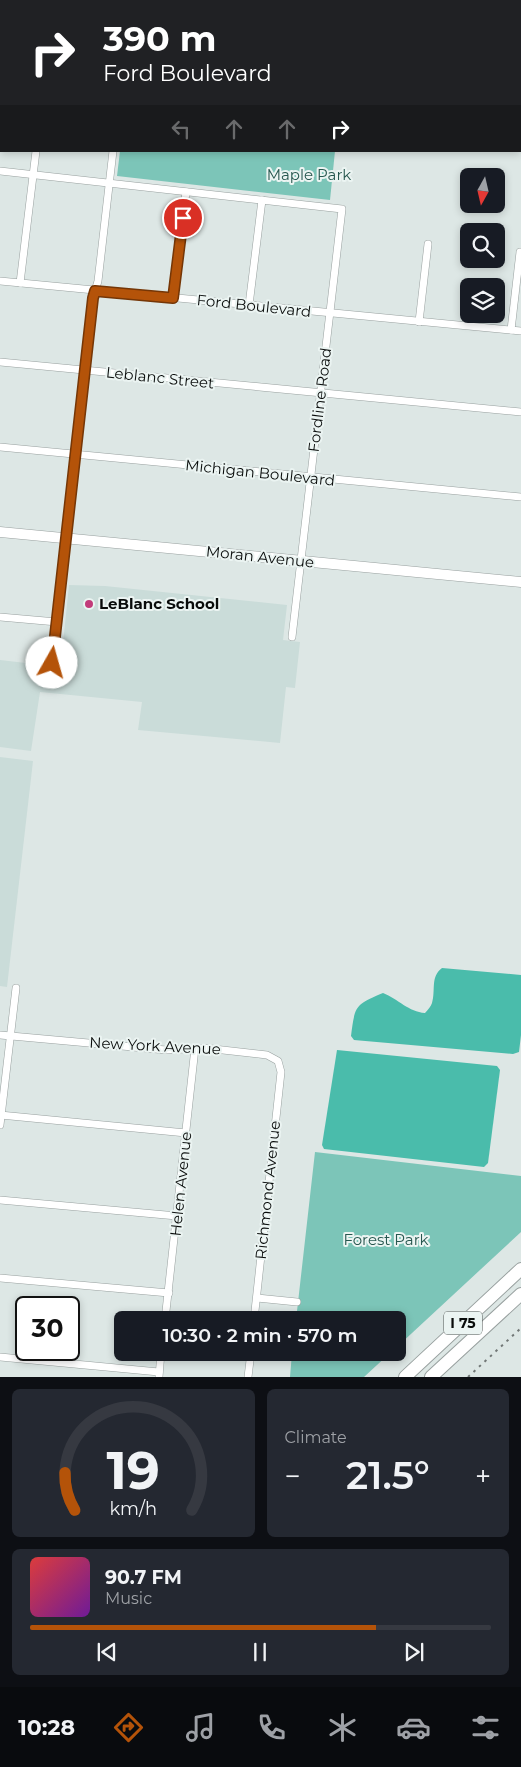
<!DOCTYPE html>
<meta charset="utf-8">
<style>
:root{--surface:#171b24;--page:#242831;--text:#f1f3f6;--muted:#9ea1a6;--line:#363941;--accent:#b45309}
body{margin:0;font-family:Montserrat,sans-serif;background:var(--page);color:var(--text);height:100vh;display:flex;flex-direction:column;font-size:19px;white-space:nowrap}
*{box-sizing:border-box;margin:0}
p{font-size:16px;color:var(--muted)}
.icon{flex:none;width:28px;height:28px;fill:none;stroke:currentColor;stroke-width:2;stroke-linecap:round;stroke-linejoin:round}
.map{position:relative;height:1377px;overflow:hidden}
.panel{display:flex;flex-direction:column;gap:12px;padding:12px;background:#0d0f14;flex:1}
.panel>*{flex:none}
.hud{position:absolute;left:0px;top:0px;width:521px;height:152px;box-shadow:0 2px 8px #0003;background:#202124;color:#fff;overflow:hidden}
.needle{width:32px;rotate:188deg}
.controls{position:absolute;left:460px;top:168px;display:grid;gap:10px}
.controls a{display:grid;place-items:center;width:45px;height:45px;border-radius:8px;background:var(--surface);box-shadow:0 2px 8px #0003;font-size:25px}
.speed{position:absolute;left:15px;top:1296px;display:flex;gap:10px;font-size:25px;font-weight:700;text-align:center}
.speed>*{display:grid;place-content:center;width:65px;height:65px;border-radius:50%;background:var(--surface);box-shadow:0 2px 8px #0003;line-height:1}
.speed .limit{border:2px solid #111;border-radius:8px;background:#fff;color:#111}
.pin{position:absolute;display:grid;place-items:center;width:42px;height:42px;color:#fff;margin:-21px;border:2px solid #fff;border-radius:50%;box-shadow:0 1px 5px #0007}
.me{position:absolute;width:55px;margin:-28px;rotate:7deg;stroke-linejoin:round;filter:drop-shadow(0 0 4px #0008)}
.turn{display:flex;align-items:center;gap:18px;height:105px;padding:0 20px;font-size:22px}
.turn .icon{width:65px;height:65px;stroke-width:2.5}
.turn b{display:block;font-size:35px;line-height:42px}
.lanes{display:flex;align-items:center;height:48px;padding:0 20px;background:#0003;justify-content:center;gap:25px;direction:ltr}
.lanes .off{opacity:.35}
.big{font-size:38px;font-weight:600;line-height:1.1}
.panel .tile{flex:1;display:flex;flex-direction:column;justify-content:center;gap:8px;min-width:0;padding:0 18px;border-radius:8px;background:var(--page)}
.panel .dial{align-items:center;gap:0}
.dial svg{height:130px;overflow:visible;fill:none;stroke:var(--line);stroke-width:7;stroke-linecap:round;text-anchor:middle}
.dial text{fill:var(--text);stroke:none}
.song{display:flex;align-items:center;gap:15px}
.cover{width:60px;height:60px;border-radius:8px;background:linear-gradient(135deg,hsl(0 70% 55%),hsl(280 70% 35%))}
.played{height:5px;border-radius:2px;background:linear-gradient(90deg,var(--accent) 75%,var(--line) 75%)}
.keys{display:flex;justify-content:space-around;direction:ltr}
.heat{display:flex;justify-content:space-between;align-items:center;font-size:28px;direction:ltr}
.panel .tiles{flex:1;display:grid;gap:12px;grid-template-columns:1fr 1fr}
.tile:last-child{grid-column:span 2}
.trip{position:absolute;left:114px;top:1311px;width:292px;height:50px;border-radius:8px;background:var(--surface);box-shadow:0 2px 8px #0003;font-weight:600;line-height:50px;text-align:center}
.dock{display:flex;height:80px;justify-content:space-around;align-items:center;background:#090b0e;color:var(--muted)}
.dock .icon{width:35px;height:35px}
.dock .selected{color:var(--accent)}
.dock b{font-size:22px;color:var(--text)}
.map>svg:first-child{display:block}
.built{fill:#cadcd9}
.green{fill:#7cc5b8}
.forest{fill:#4abcab}
.lines{fill:none;stroke-linecap:round;stroke-linejoin:round}
.street-casing{stroke:#98a09f;stroke-width:8}
.secondary-casing{stroke:#98a09f;stroke-width:11}
.highway-casing{stroke:#98a09f;stroke-width:14}
.street{stroke:#fff;stroke-width:7}
.secondary{stroke:#fff;stroke-width:10}
.highway{stroke:#fff;stroke-width:12}
.rail{stroke:#717776;stroke-width:2;stroke-dasharray:2.5 5;stroke-linecap:butt}
.route-casing{stroke:#753606;stroke-width:12}
.route{stroke:#b45309;stroke-width:9}
.poi-dot{fill:#c23b7a;stroke:#ebf4f2;stroke-width:2}
.labels{text-anchor:middle;stroke-width:4;stroke-linejoin:round;paint-order:stroke}
.shield{fill:#ebf4f2;stroke:#4d5250;stroke-width:1}
.shield-label{font-size:14px;font-weight:bold;fill:#090c0b}
.park-label{font-size:15px;fill:#27574f;stroke:#ebf4f2}
.street-label{font-size:15px;fill:#090c0b;stroke:#ebf4f2}
.poi-label{font-size:15px;font-weight:bold;fill:#090c0b;stroke:#ebf4f2;text-anchor:start}
</style>
<div class="map">
<svg width="521" height="1377" viewBox="0 0 521 1377">
<rect width="100%" height="100%" fill="#dde7e5"/>
<g class="built">
<polygon points="69,585 105,586 287,605 283,640 300,642 295,688 286,687 280,743 138,730 142,702 40,692 31,751 0,747 0,660 43,665 43,662 61,663"/>
<polygon points="0,757 33,761 7,987 0,986"/>
</g>
<g class="green">
<polygon points="120,151 335,151 330,200 117,176"/>
<polygon points="315,1152 521,1176 521,1232 398,1346 398,1320 296,1320"/>
<polygon points="292,1353 292,1352 390,1353 364,1377 290,1377"/>
</g>
<g class="forest">
<path d="M 442,968 L 521,975 L 521,1035 L 519,1052 L 513,1054 L 354,1040 L 351,1036 C 355,1005 355,1005 383,993 C 398,999 409,1012 425,1013 C 428,1010 431,1006 432,1003 C 436,990 430,977 442,968 Z"/>
<polygon points="337,1050 497,1066 500,1070 488,1163 484,1167 324,1149 322,1145"/>
</g>
<g class="lines">
<defs>
<g id="street">
<polyline points="53,1 53,0"/>
<polyline points="130,1 130,0"/>
<polyline points="207,1 207,0"/>
<polyline points="284,1 284,0"/>
<polyline points="366,1 366,0"/>
<polyline points="456,1 456,0"/>
<polyline points="0,171 342,209 292,637"/>
<polyline points="0,281 521,331"/>
<polyline points="20,283 36,151"/>
<polyline points="173,298 186,192"/>
<polyline points="249,305 262,200"/>
<polyline points="419,322 428,244"/>
<polyline points="511,330 520,252"/>
<polyline points="0,362 521,412"/>
<polyline points="0,447 521,497"/>
<polyline points="0,617 57,622"/>
<polyline points="52,663 93,298 98,281 113,151"/>
<polyline points="0,1035 166,1050 205,1048 267,1055 278,1061 281,1072 254,1320"/>
<polyline points="0,1115 186,1133"/>
<polyline points="0,1125 16,988"/>
<polyline points="0,1200 177,1216"/>
<polyline points="0,1278 169,1293"/>
<polyline points="257,1298 297,1302"/>
<polyline points="165,1320 195,1048"/>
<polyline points="0,1357 159,1372"/>
<polyline points="159,1377 161,1352"/>
<polyline points="248,1377 251,1352"/>
</g>
<g id="secondary">
<polyline points="0,11 1,11"/>
<polyline points="520,33 521,33"/>
<polyline points="0,532 521,582"/>
</g>
<g id="highway">
<polyline points="405,1377 521,1269"/>
<polyline points="431,1377 521,1294"/>
</g>
</defs>
<use href="#street" class="street-casing"/>
<use href="#secondary" class="secondary-casing"/>
<use href="#highway" class="highway-casing"/>
<use href="#street" class="street"/>
<use href="#secondary" class="secondary"/>
<use href="#highway" class="highway"/>
<polyline class="rail" points="468,1377 521,1328"/>
</g>
<g class="lines">
<defs>
<polyline id="route" points="52,663 93,298 95,291 173,298 183,218"/>
</defs>
<use href="#route" class="route-casing"/>
<use href="#route" class="route"/>
</g>
<circle class="poi-dot" cx="89" cy="604" r="5"/>
<g class="labels">
<rect class="shield" x="444" y="1311.5" width="38" height="23" rx="4"/>
<g class="shield-label">
<text x="463" y="1328">I 75</text>
</g>
<g class="park-label">
<text x="309" y="180">Maple Park</text>
<text x="386" y="1245">Forest Park</text>
</g>
<g class="street-label">
<text transform="translate(254 306) rotate(6)" y="5">Ford Boulevard</text>
<text transform="translate(160 378) rotate(6)" y="5">Leblanc Street</text>
<text transform="translate(320 400) rotate(-83)" y="5">Fordline Road</text>
<text transform="translate(260 473) rotate(6)" y="5">Michigan Boulevard</text>
<text transform="translate(260 557) rotate(6)" y="5">Moran Avenue</text>
<text transform="translate(155 1046) rotate(3)" y="5">New York Avenue</text>
<text transform="translate(181 1184) rotate(-84)" y="5">Helen Avenue</text>
<text transform="translate(268 1190) rotate(-84)" y="5">Richmond Avenue</text>
</g>
<g class="poi-label">
<text x="99" y="609">LeBlanc School</text>
</g>
</g>
</svg>
<div class="controls">
<a><svg class="needle" viewBox="-14 -14 28 28"><path d="M0-13l5 13h-10z" fill="#e53935"/><path d="M0 13l5-13h-10z" fill="#9ea1a6"/></svg></a>
<a><svg class="icon" aria-label="search" viewBox="0 0 24 24"><circle cx="10" cy="10" r="6"/><path d="M15 15l6 6"/></svg></a>
<a><svg class="icon" aria-label="layers" viewBox="0 0 24 24"><path d="M12 4l9 5-9 5-9-5zM3 14l9 5 9-5"/></svg></a>
</div>
<div class="speed"><div class="limit">30</div></div>
<div class="pin" style="left:183px;top:218px;background:#d93025"><svg class="icon" aria-label="arrive" viewBox="0 0 24 24"><path d="M6 21V4h12l-3 4 3 4H6"/></svg></div>
<svg class="me" style="left:52px;top:663px" viewBox="-20 -20 40 40"><circle r="19" fill="#fff"/><path d="M0-13L10 11 0 6-10 11z" fill="#b45309"/></svg>
<div class="trip">10:30 · 2 min · 570 m</div>
<div class="hud">
<div class="turn"><svg class="icon" aria-label="right" viewBox="0 0 24 24"><path d="M7 20v-9h11M14 6l5 5-5 5"/></svg><div><b>390 m</b>Ford Boulevard</div></div>
<div class="lanes"><svg class="icon off" aria-label="left" viewBox="0 0 24 24"><path d="M17 20v-9H6M10 6l-5 5 5 5"/></svg><svg class="icon off" aria-label="ahead" viewBox="0 0 24 24"><path d="M12 20V5M6 11l6-6 6 6"/></svg><svg class="icon off" aria-label="ahead" viewBox="0 0 24 24"><path d="M12 20V5M6 11l6-6 6 6"/></svg><svg class="icon" aria-label="right" viewBox="0 0 24 24"><path d="M7 20v-9h11M14 6l5 5-5 5"/></svg></div>
</div>
</div>
<section class="panel">
<div class="tiles">
<div class="tile dial"><svg viewBox="0 0 100 80">
<path d="M14 69A42 42 0 1 1 86 69"/>
<path d="M14 69A42 42 0 0 1 8 46" stroke="#b45309"/>
<text x="50" y="56" font-size="32" font-weight="700">19</text>
<text x="50" y="72" font-size="11">km/h</text>
</svg></div>
<div class="tile"><p>Climate</p>
<div class="heat"><a>−</a><b class="big">21.5°</b><a>+</a></div>
</div>
<div class="tile">
<div class="song"><i class="cover"></i><div><b>90.7 FM</b><p>Music</p></div></div>
<div class="played"></div>
<div class="keys"><svg class="icon" aria-label="previous" viewBox="0 0 24 24"><path d="M18 5L8 12l10 7zM5 5v14"/></svg><svg class="icon" aria-label="pause" viewBox="0 0 24 24"><path d="M8 5v14M16 5v14"/></svg><svg class="icon" aria-label="next" viewBox="0 0 24 24"><path d="M6 5l10 7-10 7zM19 5v14"/></svg></div>
</div>
</div>
</section>
<nav class="dock">
<b>10:28</b>
<svg class="icon selected" aria-label="directions" viewBox="0 0 24 24"><path d="M12 3l9 9-9 9-9-9zM9 14v-3h6M13 9l2 2-2 2"/></svg>
<svg class="icon" aria-label="music" viewBox="0 0 24 24"><path d="M9 18V5l10-2v13"/><circle cx="6" cy="18" r="3"/><circle cx="16" cy="16" r="3"/></svg>
<svg class="icon" aria-label="phone" viewBox="0 0 24 24"><path d="M5 4h4l2 5-3 2q2 4 5 5l2-3 5 2v4C11 20 4 13 5 4z"/></svg>
<svg class="icon" aria-label="climate" viewBox="0 0 24 24"><path d="M12 3v18M4 7l16 10M4 17L20 7"/></svg>
<svg class="icon" aria-label="car" viewBox="0 0 24 24"><path d="M5 17H2v-5l4-1 3-4h7l3 4 3 1v5h-3M9 17h6M6 11h13"/><circle cx="7" cy="17" r="2"/><circle cx="17" cy="17" r="2"/></svg>
<svg class="icon" aria-label="filters" viewBox="0 0 24 24"><path d="M4 7h16M4 17h16"/><circle cx="9" cy="7" r="2"/><circle cx="15" cy="17" r="2"/></svg>
</nav>
